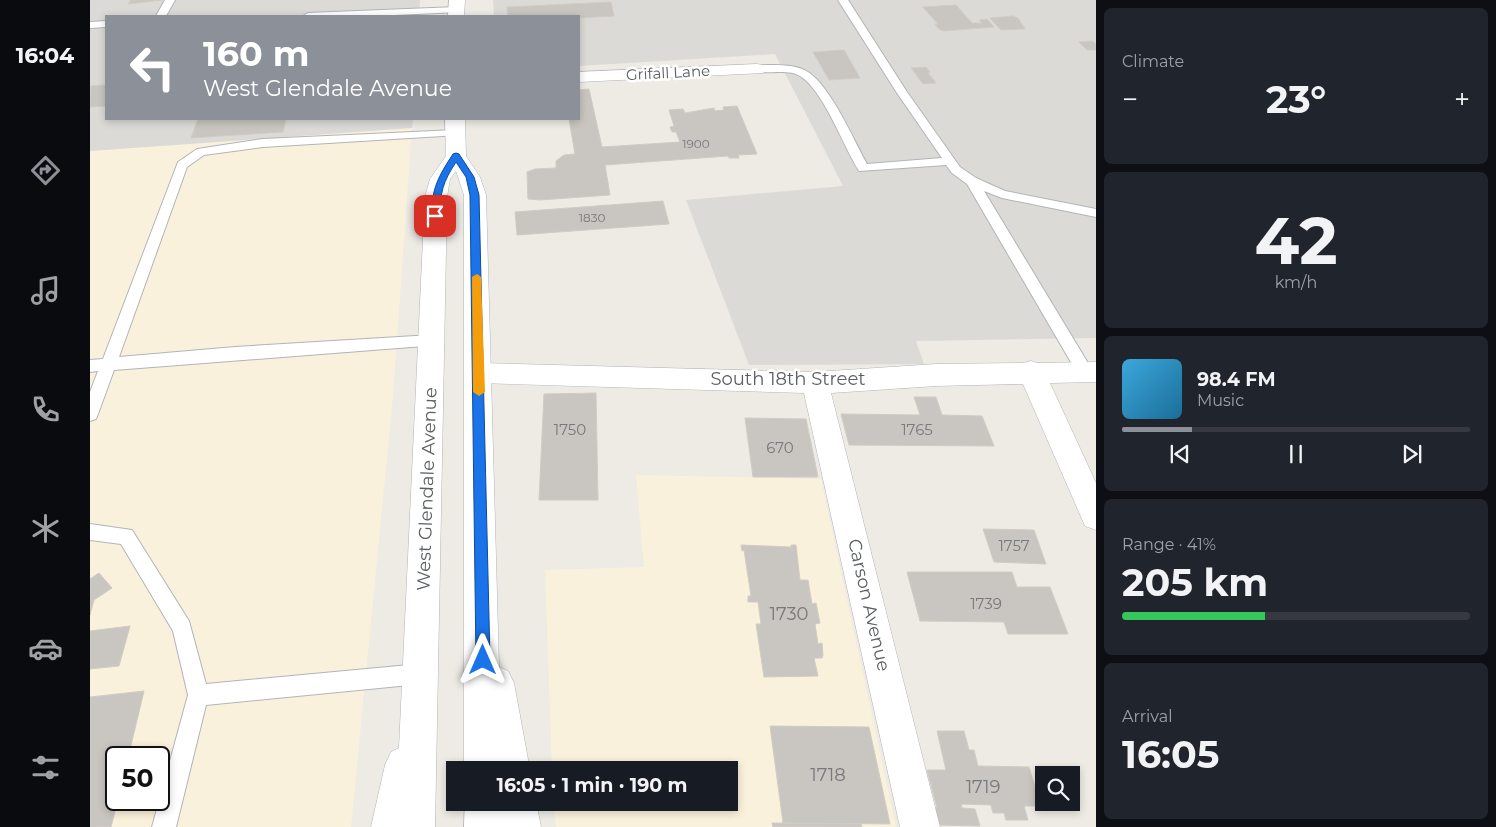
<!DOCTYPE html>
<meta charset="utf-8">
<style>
:root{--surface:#171b24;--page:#20242c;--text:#f1f3f6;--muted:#9ea1a6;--line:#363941;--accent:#8c9099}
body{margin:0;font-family:Montserrat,sans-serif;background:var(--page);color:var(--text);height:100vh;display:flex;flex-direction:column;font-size:19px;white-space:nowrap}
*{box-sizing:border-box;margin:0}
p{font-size:16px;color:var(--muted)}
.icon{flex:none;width:28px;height:28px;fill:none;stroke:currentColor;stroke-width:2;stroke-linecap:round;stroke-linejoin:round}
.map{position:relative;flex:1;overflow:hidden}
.panel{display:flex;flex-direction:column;gap:8px;padding:8px;background:#0d0f14;width:400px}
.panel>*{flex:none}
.top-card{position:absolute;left:15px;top:15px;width:475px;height:105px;border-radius:0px;box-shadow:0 2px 8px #0003;background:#8c9099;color:#fff;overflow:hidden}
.tools{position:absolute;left:945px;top:766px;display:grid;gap:10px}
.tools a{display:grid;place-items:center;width:45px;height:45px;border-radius:0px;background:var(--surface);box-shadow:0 2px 8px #0003;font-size:25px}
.speed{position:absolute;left:15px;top:746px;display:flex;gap:10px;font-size:25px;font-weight:700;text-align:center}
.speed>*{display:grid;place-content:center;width:65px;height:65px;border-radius:50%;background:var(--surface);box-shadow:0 2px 8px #0003;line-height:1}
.speed .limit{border:2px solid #111;border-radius:8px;background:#fff;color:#111}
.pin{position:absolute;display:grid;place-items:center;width:42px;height:42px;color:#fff;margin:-21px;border-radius:10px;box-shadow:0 2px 8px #0006}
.me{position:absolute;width:55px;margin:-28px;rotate:0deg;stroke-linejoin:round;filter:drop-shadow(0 0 4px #0008)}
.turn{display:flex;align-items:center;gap:18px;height:105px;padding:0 15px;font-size:22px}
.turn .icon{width:65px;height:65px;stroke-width:2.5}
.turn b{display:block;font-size:35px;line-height:42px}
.big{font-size:38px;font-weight:700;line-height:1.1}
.panel .card{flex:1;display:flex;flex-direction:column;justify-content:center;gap:8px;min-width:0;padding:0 18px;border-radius:8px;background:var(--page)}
.panel .dial{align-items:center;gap:0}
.dial b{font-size:65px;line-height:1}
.song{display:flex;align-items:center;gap:15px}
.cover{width:60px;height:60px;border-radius:8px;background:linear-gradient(135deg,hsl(200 70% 55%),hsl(200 70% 35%))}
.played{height:5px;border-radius:2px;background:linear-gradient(90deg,var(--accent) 20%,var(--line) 20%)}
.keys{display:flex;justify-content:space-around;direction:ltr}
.heat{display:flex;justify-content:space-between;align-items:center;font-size:28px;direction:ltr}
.charge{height:8px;border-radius:4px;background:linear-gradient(90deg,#34c759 41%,var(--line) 0)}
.trip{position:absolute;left:356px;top:761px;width:292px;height:50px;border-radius:0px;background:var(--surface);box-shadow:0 2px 8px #0003;font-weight:700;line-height:50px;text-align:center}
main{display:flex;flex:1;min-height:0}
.tab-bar{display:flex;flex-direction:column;width:90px;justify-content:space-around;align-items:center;background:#090b0e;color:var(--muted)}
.tab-bar .icon{width:35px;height:35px}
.tab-bar .on{color:var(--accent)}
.tab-bar b{font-size:22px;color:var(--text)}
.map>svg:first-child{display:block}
.commercial{fill:#faf1dc;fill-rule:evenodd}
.industrial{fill:#dcdad6}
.building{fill:#c9c5c1;stroke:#d1ccc3}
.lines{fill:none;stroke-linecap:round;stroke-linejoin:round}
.service-casing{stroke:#b1b4b8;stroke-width:2}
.minor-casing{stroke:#b1b4b8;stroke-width:1}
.secondary-casing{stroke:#b0b4b8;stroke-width:1}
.service{fill:#fff;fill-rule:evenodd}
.minor{fill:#fff;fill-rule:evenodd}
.secondary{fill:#fff;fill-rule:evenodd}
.route{fill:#1a73e8;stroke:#114b97}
.slow{fill:#f59e0b}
.labels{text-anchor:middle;stroke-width:5;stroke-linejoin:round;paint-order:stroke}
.far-number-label{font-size:12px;fill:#77797a}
.far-street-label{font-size:15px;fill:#5c6063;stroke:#fff}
.number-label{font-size:15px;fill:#77797a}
.street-label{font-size:18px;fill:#5c6063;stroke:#fff}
.near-number-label{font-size:18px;fill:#77797a}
</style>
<main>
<nav class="tab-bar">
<b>16:04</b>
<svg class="icon on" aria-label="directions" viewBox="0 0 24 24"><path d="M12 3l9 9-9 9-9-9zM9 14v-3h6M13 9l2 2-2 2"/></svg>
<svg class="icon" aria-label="music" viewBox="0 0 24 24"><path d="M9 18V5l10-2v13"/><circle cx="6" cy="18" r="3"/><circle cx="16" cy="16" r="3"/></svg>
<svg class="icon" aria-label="phone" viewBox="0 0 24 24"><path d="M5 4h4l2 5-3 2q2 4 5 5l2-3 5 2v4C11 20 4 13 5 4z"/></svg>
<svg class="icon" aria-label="climate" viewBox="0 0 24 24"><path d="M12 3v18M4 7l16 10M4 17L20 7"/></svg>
<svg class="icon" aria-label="car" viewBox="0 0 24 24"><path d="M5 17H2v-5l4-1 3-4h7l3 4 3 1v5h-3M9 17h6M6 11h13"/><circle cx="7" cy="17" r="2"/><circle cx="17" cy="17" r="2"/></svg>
<svg class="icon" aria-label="filters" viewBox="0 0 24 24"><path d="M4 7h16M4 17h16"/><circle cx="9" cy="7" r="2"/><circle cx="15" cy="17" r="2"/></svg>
</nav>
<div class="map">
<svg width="1006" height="827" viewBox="0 0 1006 827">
<rect width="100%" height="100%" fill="#edebe4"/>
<g class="commercial">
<path d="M 322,128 L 303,396 L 261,827 L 0,827 L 0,151 ZM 26,758 L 69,758 L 69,800 L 26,800 Z"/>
<polygon points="546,475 731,479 806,827 466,827 464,803 640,802 640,770 462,770 455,570 554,567"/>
</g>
<g class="industrial">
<polygon points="0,0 330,0 329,16 16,16 16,119 323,119 322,128 0,151"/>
<polygon points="403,0 1006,0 1006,338 826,341 834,364 659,365 596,200 753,186 685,54 489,66 489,16 404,16"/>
</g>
<g class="building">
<polygon points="41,0 72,0 38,4"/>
<polygon points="521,2 524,16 489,18 418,16 417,7"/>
<polygon points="866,5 882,23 892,23 889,20 897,19 904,27 853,31 849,29 845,24 848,24 833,7"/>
<polygon points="923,16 928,18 935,29 911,30 900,18"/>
<polygon points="1002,41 1006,44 1006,50 997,50 989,42"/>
<polygon points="754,50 770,78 739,80 723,52"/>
<polygon points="836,67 840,72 838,73 846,83 833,84 821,68"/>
<polygon points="16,85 16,106 0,107 1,86"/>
<polygon points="499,89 512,147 590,142 586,132 582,132 580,127 584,126 579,110 593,109 595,113 624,108 625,111 634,110 633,107 647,106 667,154 648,155 649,158 639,158 638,156 515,165 520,195 450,200 438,199 437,172 445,169 466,168 466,161 474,155 485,154 479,119 489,119 489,90"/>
<polygon points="108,119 196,119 193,132 101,138"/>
<polygon points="573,201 579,224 427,235 425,212"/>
<polygon points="506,393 508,500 449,500 454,394"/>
<polygon points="824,397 846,397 852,415 892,416 904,446 759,445 751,414 830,415"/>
<polygon points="655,418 716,419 728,477 663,477"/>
<polygon points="893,529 944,530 956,564 904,562"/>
<polygon points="651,545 701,547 701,545 706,545 710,580 718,580 722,604 726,603 730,623 725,624 728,644 732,643 733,655 732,658 724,658 728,676 674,677 666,624 671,624 668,602 658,602 658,596 661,596 654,550 652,551"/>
<polygon points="817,572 922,572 927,587 960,587 978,634 918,634 914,622 830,621"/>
<polygon points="9,573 22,588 4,600 0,615 0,579"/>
<polygon points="40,626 29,666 0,669 0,631"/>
<polygon points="54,691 38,758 26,758 28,800 21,827 0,827 0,697"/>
<polygon points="680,726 779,727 800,824 693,823"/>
<polygon points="847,731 874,731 879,750 884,750 888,766 939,767 951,806 934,806 938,820 916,820 914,813 903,813 901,805 871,804 872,808 885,809 890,826 847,825 843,808 847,808 837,770 856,770"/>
<polygon points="682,823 771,824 772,827 683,827"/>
</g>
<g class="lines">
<defs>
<g id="service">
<polygon points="75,0 85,0 76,16 66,16"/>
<path d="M 748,0 L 758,0 L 817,92 L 870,167 L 886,178 L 915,191 L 1006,209 L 1006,217 L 912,198 L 894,191 L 1001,368 L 1003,372 L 1001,376 L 995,378 L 989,376 L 877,184 L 862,173 L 856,165 L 769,171 C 753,146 734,91 710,76 C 696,67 670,77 662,69 C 667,64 677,65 684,65 C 695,65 709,66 718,72 C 741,87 763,139 777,164 L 852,158 L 807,93 Z"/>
<polygon points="367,7 370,8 370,12 283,16 213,16 218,13"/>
<polygon points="16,21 16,27 0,28 0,22"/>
<polygon points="365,130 371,133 369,135 173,147 114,155 97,167 29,357 145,347 342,335 347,337 350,341 347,345 24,370 8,414 6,419 0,421 0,392 8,371 0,372 0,360 13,359 88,162 107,149 173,139"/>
<polygon points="0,524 42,530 99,621 116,684 330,664 337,667 340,674 337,681 330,684 116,705 86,827 62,827 98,695 83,631 31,544 0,540"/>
</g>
<g id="minor">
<polygon points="667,64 673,65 676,69 673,73 489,82 489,72"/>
<polygon points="941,361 947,363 1006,362 1006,382 960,383 1006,483 1006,530 995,526 933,384 846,386 741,393 850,827 810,827 714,393 389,383 380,380 376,373 380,366 389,363 725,372 846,364 934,363"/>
</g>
<g id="secondary">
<polygon points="359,0 375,0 374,16 358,16"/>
<polygon points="355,119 375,119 376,156 390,177 396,195 409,667 418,671 424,683 440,770 374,770 374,195 366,171 360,179 357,197 345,827 281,827 295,765 301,752 309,748 335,197 340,179 356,156"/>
<polygon points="375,802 446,802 451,827 374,827"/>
</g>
</defs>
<use href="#service" class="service-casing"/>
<use href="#minor" class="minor-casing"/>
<use href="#secondary" class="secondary-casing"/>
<use href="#service" class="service"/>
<use href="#minor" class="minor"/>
<use href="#secondary" class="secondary"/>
</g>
<path class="route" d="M 366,153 L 369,154 L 384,177 L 389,195 L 400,660 L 398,665 L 393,667 L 388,665 L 386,660 L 380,195 L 376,177 L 366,162 C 353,182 350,192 350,216 L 345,219 L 341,216 C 342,188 348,177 363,154 Z"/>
<polygon class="slow" points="387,274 391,277 395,392 389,396 383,392 382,277"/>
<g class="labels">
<g class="far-number-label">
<text x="606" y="148">1900</text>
<text x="502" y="222">1830</text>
</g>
<g class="far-street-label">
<text transform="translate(578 73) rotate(-3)" y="5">Grifall Lane</text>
</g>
<g class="number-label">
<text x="480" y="435">1750</text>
<text x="827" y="435">1765</text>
<text x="690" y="453">670</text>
<text x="924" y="551">1757</text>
<text x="896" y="609">1739</text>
</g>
<g class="street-label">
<text x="698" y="385">South 18th Street</text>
<text transform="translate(337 489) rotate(-88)" y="6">West Glendale Avenue</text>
<text transform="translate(779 605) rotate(77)" y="6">Carson Avenue</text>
</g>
<g class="near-number-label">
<text x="699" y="620">1730</text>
<text x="738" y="781">1718</text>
<text x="893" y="793">1719</text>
</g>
</g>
</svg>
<div class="tools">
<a><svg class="icon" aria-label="search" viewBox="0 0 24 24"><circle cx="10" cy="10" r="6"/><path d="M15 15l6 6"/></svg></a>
</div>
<div class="speed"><div class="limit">50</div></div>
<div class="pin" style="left:345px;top:216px;background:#d93025"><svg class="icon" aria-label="arrive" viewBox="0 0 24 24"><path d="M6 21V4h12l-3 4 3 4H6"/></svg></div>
<svg class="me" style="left:393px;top:660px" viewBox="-20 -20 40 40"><path d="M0-17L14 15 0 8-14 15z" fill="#1a73e8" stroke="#fff" stroke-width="4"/></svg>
<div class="trip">16:05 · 1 min · 190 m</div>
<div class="top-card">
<div class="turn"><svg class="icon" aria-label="left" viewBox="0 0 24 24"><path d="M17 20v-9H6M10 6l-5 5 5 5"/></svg><div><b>160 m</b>West Glendale Avenue</div></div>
</div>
</div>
<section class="panel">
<div class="card"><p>Climate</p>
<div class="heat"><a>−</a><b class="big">23°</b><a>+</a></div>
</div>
<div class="card dial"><b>42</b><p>km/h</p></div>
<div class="card">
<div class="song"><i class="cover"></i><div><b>98.4 FM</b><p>Music</p></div></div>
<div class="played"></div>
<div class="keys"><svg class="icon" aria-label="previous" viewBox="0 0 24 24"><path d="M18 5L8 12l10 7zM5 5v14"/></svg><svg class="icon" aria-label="pause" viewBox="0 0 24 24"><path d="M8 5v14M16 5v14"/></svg><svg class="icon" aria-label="next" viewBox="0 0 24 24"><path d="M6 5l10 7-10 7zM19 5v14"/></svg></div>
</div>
<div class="card"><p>Range · 41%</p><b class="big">205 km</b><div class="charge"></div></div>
<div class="card"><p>Arrival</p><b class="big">16:05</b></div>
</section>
</main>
